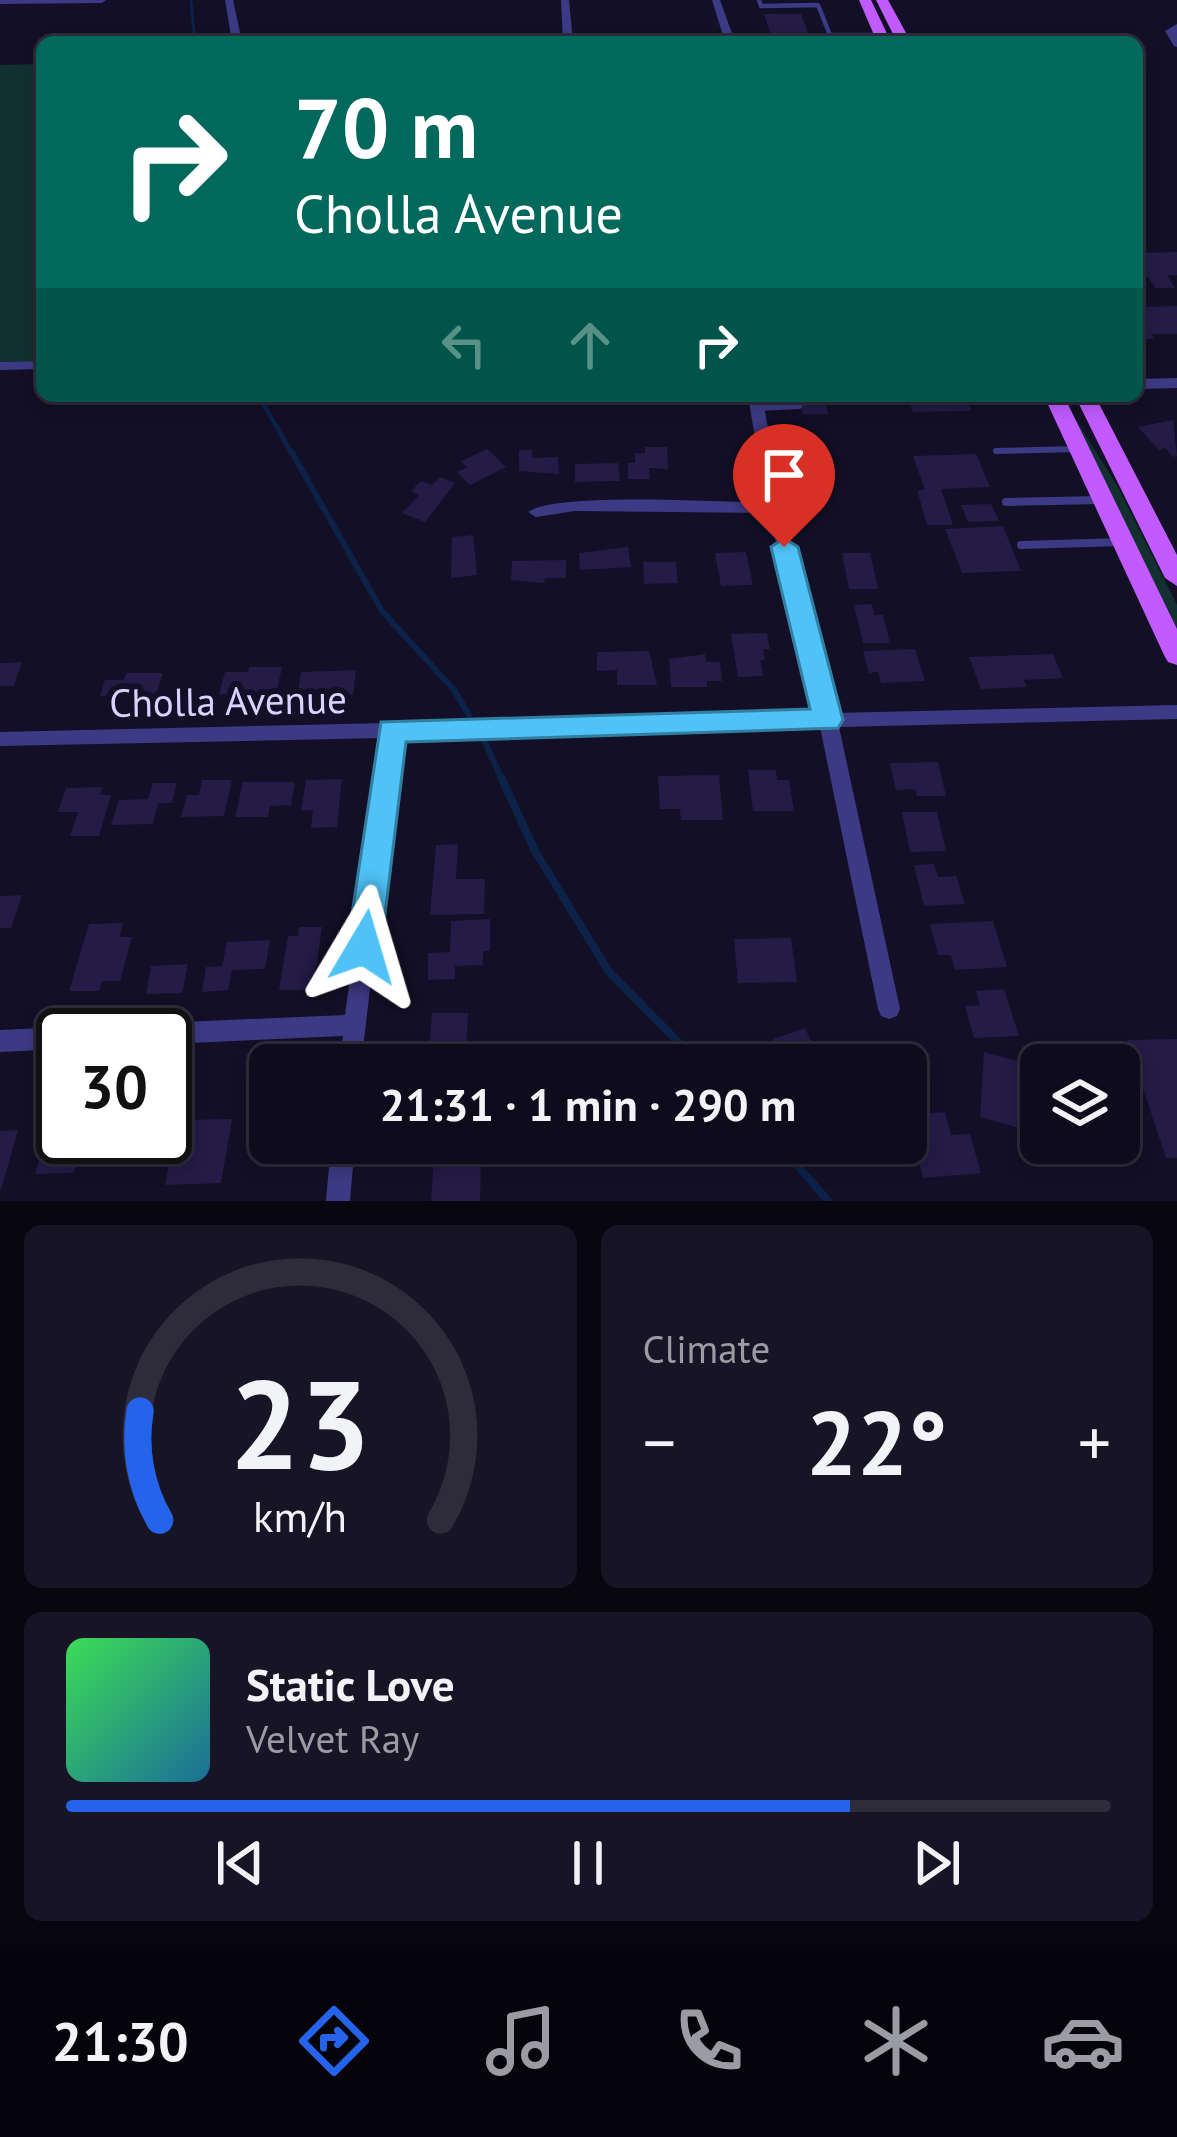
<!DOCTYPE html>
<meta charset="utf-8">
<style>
:root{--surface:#0e0b1c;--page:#171425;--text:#f1f3f6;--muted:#9b9ba3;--line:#2e2b3b;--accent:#2563eb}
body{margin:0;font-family:"PT Sans",sans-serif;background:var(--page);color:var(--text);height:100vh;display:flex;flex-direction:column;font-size:45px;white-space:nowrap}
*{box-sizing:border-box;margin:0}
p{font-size:39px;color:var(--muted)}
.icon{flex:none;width:66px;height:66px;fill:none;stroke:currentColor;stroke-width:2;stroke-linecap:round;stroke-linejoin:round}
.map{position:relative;height:1201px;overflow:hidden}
.drawer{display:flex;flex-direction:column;gap:24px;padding:24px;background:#08060f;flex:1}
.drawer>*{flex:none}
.banner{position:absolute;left:36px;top:36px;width:1107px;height:366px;border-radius:18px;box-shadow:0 6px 18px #0003,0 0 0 3px var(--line);background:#00695c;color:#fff;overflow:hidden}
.fabs{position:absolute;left:1020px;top:1044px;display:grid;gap:24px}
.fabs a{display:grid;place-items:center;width:120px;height:120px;border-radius:18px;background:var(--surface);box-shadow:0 6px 18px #0003,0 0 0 3px var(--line);font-size:60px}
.speed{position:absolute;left:36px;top:1008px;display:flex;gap:24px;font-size:60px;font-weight:700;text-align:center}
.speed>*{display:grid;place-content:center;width:156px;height:156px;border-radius:50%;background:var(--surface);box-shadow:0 6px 18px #0003,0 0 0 3px var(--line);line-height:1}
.speed .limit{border:6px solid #111;border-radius:18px;background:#fff;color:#111}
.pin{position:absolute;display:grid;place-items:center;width:102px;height:102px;color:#fff;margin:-123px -51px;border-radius:50% 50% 50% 0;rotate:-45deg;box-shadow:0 0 12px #0007}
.pin .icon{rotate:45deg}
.me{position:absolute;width:132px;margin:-66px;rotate:7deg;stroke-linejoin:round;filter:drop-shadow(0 0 9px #0008)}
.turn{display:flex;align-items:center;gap:42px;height:252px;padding:0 60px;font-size:54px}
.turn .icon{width:156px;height:156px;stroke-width:2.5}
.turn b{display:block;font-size:84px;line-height:102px}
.lanes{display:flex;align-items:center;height:114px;padding:0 60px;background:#0003;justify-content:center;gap:60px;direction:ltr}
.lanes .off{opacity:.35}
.big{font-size:90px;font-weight:600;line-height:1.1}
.drawer .card{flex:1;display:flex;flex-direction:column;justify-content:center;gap:18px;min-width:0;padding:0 42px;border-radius:18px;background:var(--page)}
.drawer .dial{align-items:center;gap:0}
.dial svg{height:312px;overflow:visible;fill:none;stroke:var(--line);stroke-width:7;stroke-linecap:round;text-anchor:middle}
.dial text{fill:var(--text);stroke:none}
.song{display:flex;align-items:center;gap:36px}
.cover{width:144px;height:144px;border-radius:18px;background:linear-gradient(135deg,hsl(130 70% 55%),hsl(200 70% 35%))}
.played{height:12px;border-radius:6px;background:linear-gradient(90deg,var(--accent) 75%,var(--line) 75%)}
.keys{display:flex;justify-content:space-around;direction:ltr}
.heat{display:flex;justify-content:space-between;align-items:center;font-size:66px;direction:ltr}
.drawer .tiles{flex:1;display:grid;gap:24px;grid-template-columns:1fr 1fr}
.card:last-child{grid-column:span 2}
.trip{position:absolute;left:249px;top:1044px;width:678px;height:120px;border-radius:18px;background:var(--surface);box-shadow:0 6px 18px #0003,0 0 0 3px var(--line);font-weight:600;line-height:120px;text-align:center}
.tabs{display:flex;height:192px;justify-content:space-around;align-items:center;background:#06040b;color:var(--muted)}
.tabs .icon{width:84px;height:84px}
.tabs .current{color:var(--accent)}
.tabs b{font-size:54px;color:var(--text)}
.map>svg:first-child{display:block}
.green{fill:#12302f}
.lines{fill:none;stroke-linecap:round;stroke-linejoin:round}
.stream-far3{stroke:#0c2248;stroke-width:3}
.stream-far2{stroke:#0c2248;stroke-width:4.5}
.stream-far1{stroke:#0c2248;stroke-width:6}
.stream{stroke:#0c2248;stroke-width:8}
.building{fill:#241b47}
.service-far2{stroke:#3d3a85;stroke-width:4.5}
.service-far1{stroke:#3d3a85;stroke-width:6}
.service{stroke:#3d3a85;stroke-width:8}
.minor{fill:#3d3a85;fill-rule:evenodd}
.tertiary{fill:#3d3a85;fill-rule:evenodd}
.primary{fill:#c25bff;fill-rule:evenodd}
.route{fill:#4fc3f7;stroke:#337fa1;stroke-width:3}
.labels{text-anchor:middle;stroke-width:12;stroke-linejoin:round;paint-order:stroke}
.street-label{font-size:39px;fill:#d9d4ff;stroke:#130f26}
</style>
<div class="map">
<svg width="1177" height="1201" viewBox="0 0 1177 1201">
<rect width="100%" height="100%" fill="#130f26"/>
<g class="green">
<polygon points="42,64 42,361 0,362 0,65"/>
<polygon points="1061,396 1118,487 1177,605 1177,633"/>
</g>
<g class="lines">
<polyline class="stream-far3" points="191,2 195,42"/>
<polyline class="stream-far2" points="259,396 292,454"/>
<g class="stream-far1">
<polyline points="291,451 382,611 454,690 469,715"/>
<polyline points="485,742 503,782"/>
</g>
<g class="stream">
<polyline points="502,779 535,851 609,972 701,1065"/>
<polyline points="778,1143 828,1201"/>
</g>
</g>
<g class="building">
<polygon points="764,14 801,14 809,35 771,36"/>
<polygon points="1177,252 1177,275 1167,275 1175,288 1156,288 1147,276 1137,276 1137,253"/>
<polygon points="1177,306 1177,334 1151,334 1154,339 1143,339 1137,329 1137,307"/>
<polygon points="799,396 824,396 828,414 803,414"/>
<polygon points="908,396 966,396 971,411 913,412"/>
<polygon points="1173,420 1177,456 1173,457 1165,448 1159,450 1138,427"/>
<polygon points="645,447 667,447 668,469 649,468 650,479 628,479 628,463 635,463 635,453 645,453"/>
<polygon points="487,449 506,467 470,485 457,472 467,467 461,461"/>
<polygon points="519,450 532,450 532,458 558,457 559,474 519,471"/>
<polygon points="976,454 990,487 941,489 953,525 927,525 917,490 925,490 913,456"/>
<polygon points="618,463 620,481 575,482 575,464"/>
<polygon points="440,477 455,483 425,522 402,513 419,495 411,491 421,481 432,485"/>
<polygon points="991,504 999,521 968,522 961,505"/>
<polygon points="1003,526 1021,571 962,573 945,529"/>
<polygon points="473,535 477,575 451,578 452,537"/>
<polygon points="628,547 631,567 580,570 579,553"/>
<polygon points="746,552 753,585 721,586 715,553"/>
<polygon points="842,553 870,553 878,589 849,589"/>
<polygon points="566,560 566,578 545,578 544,583 511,580 512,561"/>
<polygon points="643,562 676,562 678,583 644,584"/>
<polygon points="872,604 874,615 883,615 890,643 863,643 854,605"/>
<polygon points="767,633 770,649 763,649 765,660 760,660 764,676 738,677 731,634"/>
<polygon points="915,649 925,681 881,683 878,672 869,673 863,651"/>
<polygon points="649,651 657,685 617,685 617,670 597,671 597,652"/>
<polygon points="705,654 706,662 720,662 722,681 707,681 707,687 671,687 669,659"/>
<polygon points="1053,654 1063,678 1024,680 1027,687 981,689 969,657"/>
<polygon points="22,662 14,686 0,686 0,663"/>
<polygon points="249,667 282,667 276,694 219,694 225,672 248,672"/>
<polygon points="356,670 353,695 297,696 301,672"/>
<polygon points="126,673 163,673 156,695 100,696 105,680 124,680"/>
<polygon points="938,762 946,796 917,796 915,789 896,790 890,763"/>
<polygon points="748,770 776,770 777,780 789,780 794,811 753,811"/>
<polygon points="719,775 723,820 681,820 680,809 660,809 658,776"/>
<polygon points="342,779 337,827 311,828 313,810 301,811 306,780"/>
<polygon points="202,780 232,780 224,816 181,817 187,795 199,795"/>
<polygon points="243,782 295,782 291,805 270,806 268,817 235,817"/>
<polygon points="153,783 177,783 172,803 158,803 153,824 111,825 119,800 148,799"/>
<polygon points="102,787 100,795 111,795 99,836 70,836 78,812 58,812 66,788"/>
<polygon points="902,812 937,812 946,851 910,852"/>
<polygon points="458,844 456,879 485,879 484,914 430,915 436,845"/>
<polygon points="934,864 938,877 956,876 965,904 924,906 914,865"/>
<polygon points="22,895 11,928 0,928 0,896"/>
<polygon points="490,919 490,951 483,951 483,965 455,966 455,979 428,980 428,953 450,952 451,921"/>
<polygon points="993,921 1007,967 955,970 951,955 938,955 930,924"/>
<polygon points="123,923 120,937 132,937 120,981 102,981 99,991 69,991 89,924"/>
<polygon points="299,927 322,927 313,990 279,990 288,936 298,936"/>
<polygon points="791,938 797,982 738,983 734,939"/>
<polygon points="270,940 265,969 232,970 228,990 202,992 206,967 222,966 227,942"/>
<polygon points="188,964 182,993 146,994 151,966"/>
<polygon points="1004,989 1019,1036 974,1038 965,1006 980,1005 976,991"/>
<polygon points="432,1013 468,1013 465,1065 428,1065"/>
<polygon points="805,1028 822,1065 785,1065 773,1039"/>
<polygon points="1177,1039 1177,1158 1166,1158 1127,1040"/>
<polygon points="984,1052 1035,1066 1033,1132 980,1117"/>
<polygon points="945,1112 951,1135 970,1134 981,1173 923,1178 907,1115"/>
<polygon points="259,1116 270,1116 270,1143 298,1143 297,1147 252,1147"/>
<polygon points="232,1119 221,1183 165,1185 178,1120"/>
<polygon points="18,1130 1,1190 0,1190 0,1131"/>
<polygon points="48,1130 63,1130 63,1137 84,1137 74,1173 35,1174"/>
<polygon points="435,1143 464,1143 463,1159 481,1159 480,1201 431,1201"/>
</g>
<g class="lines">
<polyline class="service-far2" points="759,0 761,6 818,5 830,35 879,35"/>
<g class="service-far1">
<polyline points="981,396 984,402"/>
<polyline points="758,408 799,406"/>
<polyline points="996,451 1078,449"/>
</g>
<g class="service">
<polyline points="1006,502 1100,500"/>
<polyline points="1021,545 1122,542"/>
</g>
<g class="minor">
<polygon points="0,0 106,0 102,3 0,4"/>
<polygon points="225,0 233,0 242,42 232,42"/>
<polygon points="561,0 569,0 573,42 563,42"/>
<polygon points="712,0 720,0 735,42 725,42"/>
<polygon points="1177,24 1177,47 1174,46 1165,31"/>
<polygon points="42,361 42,369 0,370 0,362"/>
<path d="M 748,396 L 762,396 L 783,508 L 835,713 L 1177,705 L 1177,719 L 839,727 L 900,1009 L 897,1016 L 889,1019 L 881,1016 L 878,1009 L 820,727 L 400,737 L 361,1065 L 339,1065 L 343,1036 L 165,1044 L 165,1035 L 127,1035 L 130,1027 L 138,1024 L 345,1015 L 382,738 L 0,746 L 0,732 L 817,713 L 769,513 L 575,511 L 536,517 L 528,512 C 556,492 722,502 766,503 Z"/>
<polygon points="63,1027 71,1030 73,1035 63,1035 63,1049 0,1052 0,1030"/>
<polygon points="331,1143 355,1143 350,1201 326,1201"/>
</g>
<polygon class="tertiary" points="1177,378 1177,388 1137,389 1137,379"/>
<g class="primary">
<polygon points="859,0 871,0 891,42 877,42"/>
<polygon points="876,0 888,0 911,42 897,42"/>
<polygon points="1044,396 1064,396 1177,629 1177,665 1168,662 1164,655"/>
<polygon points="1075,396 1095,396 1177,555 1177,586 1165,578"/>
</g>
</g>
<polygon class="route" points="784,538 798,547 843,720 838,728 406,742 381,947 376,958 364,963 352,958 347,947 381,722 810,709 771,547"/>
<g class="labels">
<g class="street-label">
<text transform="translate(228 701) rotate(-1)" y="14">Cholla Avenue</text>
</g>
</g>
</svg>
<div class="fabs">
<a><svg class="icon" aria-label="layers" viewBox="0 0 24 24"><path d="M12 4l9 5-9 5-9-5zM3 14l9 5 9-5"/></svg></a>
</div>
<div class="speed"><div class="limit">30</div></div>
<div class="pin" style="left:784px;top:547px;background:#d93025"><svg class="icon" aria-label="arrive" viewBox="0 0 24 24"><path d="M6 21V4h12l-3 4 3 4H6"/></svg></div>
<svg class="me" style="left:364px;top:947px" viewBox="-20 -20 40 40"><path d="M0-17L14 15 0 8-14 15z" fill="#4fc3f7" stroke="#fff" stroke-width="4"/></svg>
<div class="trip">21:31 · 1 min · 290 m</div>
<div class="banner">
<div class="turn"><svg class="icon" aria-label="right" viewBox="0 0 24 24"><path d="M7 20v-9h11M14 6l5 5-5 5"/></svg><div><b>70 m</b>Cholla Avenue</div></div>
<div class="lanes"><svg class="icon off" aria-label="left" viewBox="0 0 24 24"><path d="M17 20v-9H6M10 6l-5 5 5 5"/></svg><svg class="icon off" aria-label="ahead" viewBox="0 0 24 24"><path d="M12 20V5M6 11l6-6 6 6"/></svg><svg class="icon" aria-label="right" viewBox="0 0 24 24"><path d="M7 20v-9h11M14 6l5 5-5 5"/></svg></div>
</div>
</div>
<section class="drawer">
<div class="tiles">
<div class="card dial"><svg viewBox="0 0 100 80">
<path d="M14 69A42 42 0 1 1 86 69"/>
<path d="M14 69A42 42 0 0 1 9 41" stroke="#2563eb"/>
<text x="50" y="56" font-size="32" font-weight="700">23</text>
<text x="50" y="72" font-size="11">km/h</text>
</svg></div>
<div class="card"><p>Climate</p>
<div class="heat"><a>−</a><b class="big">22°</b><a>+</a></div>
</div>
<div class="card">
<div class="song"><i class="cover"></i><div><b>Static Love</b><p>Velvet Ray</p></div></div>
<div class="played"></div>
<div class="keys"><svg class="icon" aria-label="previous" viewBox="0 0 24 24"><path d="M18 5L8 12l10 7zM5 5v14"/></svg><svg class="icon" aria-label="pause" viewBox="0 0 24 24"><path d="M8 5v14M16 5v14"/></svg><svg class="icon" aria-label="next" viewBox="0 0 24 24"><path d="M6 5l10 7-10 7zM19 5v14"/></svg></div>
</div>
</div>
</section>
<nav class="tabs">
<b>21:30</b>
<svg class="icon current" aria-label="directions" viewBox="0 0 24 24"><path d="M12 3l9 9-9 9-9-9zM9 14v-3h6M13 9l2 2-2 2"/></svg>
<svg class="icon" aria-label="music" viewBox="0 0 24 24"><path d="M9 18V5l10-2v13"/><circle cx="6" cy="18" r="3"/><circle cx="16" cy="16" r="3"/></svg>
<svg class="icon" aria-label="phone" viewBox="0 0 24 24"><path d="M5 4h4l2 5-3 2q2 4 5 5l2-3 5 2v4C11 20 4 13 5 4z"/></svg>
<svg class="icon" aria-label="climate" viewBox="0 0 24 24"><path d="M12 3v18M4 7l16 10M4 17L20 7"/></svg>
<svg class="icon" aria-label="car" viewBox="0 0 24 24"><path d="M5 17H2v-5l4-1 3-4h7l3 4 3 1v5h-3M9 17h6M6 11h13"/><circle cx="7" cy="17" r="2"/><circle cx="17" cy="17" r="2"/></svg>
</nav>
